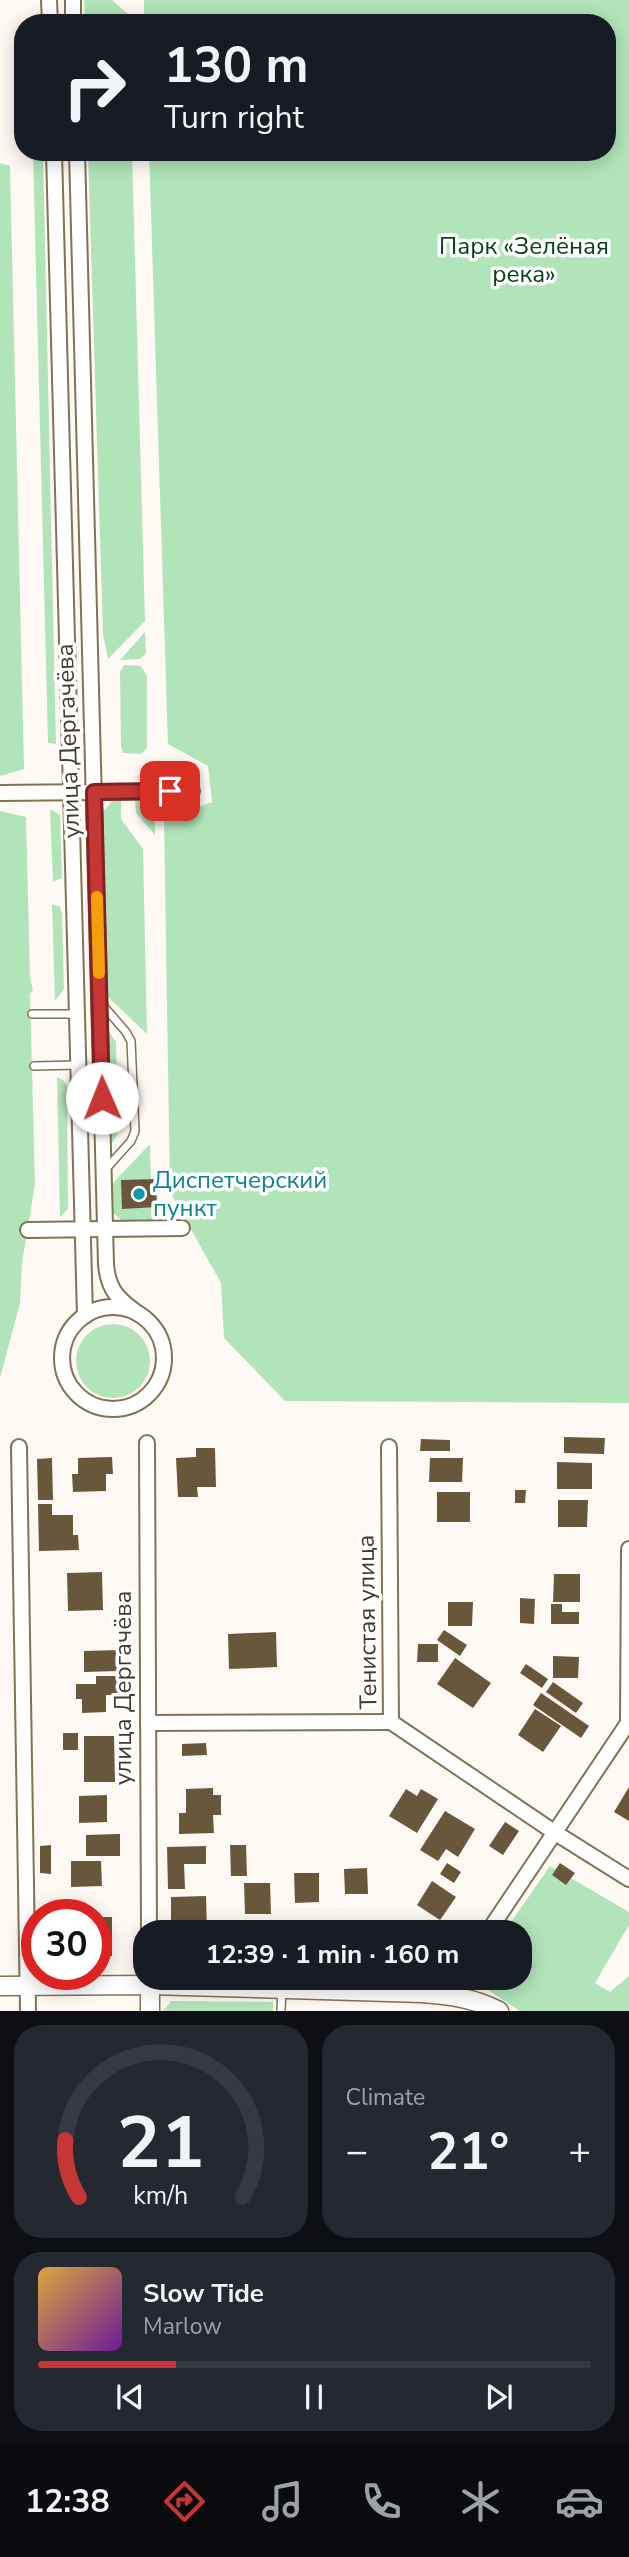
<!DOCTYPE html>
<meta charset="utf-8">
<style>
:root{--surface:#171b24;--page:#242831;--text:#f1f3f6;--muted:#9ea1a6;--line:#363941;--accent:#c53635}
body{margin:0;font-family:"Nunito Sans",sans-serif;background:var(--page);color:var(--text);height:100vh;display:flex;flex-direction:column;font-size:26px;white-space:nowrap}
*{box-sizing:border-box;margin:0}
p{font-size:23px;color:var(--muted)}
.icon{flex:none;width:38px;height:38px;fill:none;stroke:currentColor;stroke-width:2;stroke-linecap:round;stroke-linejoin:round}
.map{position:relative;height:2011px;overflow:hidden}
.panel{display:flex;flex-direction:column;gap:14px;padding:14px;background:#0d0f14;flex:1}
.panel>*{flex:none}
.guide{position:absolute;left:14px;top:14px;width:602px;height:147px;border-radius:28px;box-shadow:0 4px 18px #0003;background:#171b24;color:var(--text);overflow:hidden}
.speed{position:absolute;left:21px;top:1899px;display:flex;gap:14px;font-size:35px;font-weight:700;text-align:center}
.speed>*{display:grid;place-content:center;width:91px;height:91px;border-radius:50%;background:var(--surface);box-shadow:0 4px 18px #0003;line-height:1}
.speed .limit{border:10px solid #d22;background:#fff;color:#111}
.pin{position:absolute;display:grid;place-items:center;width:60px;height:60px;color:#fff;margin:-30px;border-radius:14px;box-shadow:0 4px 10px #0006}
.me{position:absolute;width:77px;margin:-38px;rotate:359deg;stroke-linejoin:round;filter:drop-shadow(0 0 5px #0008)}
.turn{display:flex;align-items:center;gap:24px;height:147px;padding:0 35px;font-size:32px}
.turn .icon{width:91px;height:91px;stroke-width:2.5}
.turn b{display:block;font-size:49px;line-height:60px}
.big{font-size:52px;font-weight:700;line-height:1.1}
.panel .tile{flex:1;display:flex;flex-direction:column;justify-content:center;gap:10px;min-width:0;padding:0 24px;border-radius:28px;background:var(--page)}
.panel .dial{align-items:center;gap:0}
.dial svg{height:182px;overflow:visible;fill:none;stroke:var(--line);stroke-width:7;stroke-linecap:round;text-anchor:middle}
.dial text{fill:var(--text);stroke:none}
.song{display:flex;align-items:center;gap:21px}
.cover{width:84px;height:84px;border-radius:10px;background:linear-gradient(135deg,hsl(40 70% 55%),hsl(280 70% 35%))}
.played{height:7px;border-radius:4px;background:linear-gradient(90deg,var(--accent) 25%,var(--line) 25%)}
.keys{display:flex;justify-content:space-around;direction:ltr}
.heat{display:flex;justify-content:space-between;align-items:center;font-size:38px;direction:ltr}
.panel .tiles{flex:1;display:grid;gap:14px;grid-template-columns:1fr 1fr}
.tile:last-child{grid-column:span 2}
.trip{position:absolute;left:133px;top:1920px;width:399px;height:70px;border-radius:28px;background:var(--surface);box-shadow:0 4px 18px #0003;font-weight:700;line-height:70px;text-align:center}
.tabs{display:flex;height:112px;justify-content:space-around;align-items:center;background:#090b0e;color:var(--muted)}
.tabs .icon{width:49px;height:49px}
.tabs .active{color:var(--accent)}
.tabs b{font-size:32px;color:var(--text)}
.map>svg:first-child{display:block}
.green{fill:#b2e4b9}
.building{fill:#69573b}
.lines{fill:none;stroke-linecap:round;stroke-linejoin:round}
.service-casing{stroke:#847255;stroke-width:10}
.minor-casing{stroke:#847255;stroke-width:18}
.tertiary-casing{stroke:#847255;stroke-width:21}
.service{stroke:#fff;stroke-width:7}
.minor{stroke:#fff;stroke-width:14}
.tertiary{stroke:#fff;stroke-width:18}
.route-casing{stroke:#802322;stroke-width:18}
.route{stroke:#c53635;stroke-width:12}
.slow{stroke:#f59e0b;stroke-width:12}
.culture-dot{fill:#0f9aa8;stroke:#fff;stroke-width:2.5}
.labels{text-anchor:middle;stroke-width:7;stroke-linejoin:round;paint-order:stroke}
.park-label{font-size:24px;fill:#084119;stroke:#fff}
.street-label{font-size:24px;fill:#41392c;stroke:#fff}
.culture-label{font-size:24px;fill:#0d838f;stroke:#fff;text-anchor:start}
</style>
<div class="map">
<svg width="629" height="2011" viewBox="0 0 629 2011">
<rect width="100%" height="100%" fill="#fef9f3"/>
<g class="green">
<polygon points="84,0 112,0 128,14 128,23 85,23"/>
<polygon points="144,0 629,0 629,1403 285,1401 224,1338 221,1283 170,1192 164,819 212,802 208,766 168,744 149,152 607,152 607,23 144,23"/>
<polygon points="33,152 43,152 56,744 48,743"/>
<polygon points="88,152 132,152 145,621 108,659 103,634"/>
<polygon points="0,163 10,166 24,769 0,776"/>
<polygon points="145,632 146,653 140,659 120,660"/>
<polygon points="124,665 141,666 147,676 147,748 141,754 123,753 121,746 120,672"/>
<polygon points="113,801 121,801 121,819 143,849 147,1034 107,996 102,817 104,810"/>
<polygon points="135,801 155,801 155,835 136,813"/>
<polygon points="50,809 60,815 62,878 53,882"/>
<polygon points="0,811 26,817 30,978 33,990 30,994 35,1184 22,1263 20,1303 0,1378"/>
<polygon points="52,904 60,907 62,913 64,989 55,1001"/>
<polygon points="108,1030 116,1042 118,1134 110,1146"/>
<polygon points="57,1077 63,1080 67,1086 68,1209 60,1217"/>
<polygon points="150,1144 152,1220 122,1221 112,1212 112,1184"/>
<circle cx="113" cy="1361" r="37"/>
<polygon points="550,1866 629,1912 629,1925 595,1983 610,1992 629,1976 629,2011 520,2011 482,1986 481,1978 520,1978 520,1932 504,1932"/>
<polygon points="171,2001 273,2002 273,2011 163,2011"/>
</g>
<g class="building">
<polygon points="156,1179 157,1207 122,1209 121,1180"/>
<polygon points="564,1437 605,1438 604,1454 564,1453"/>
<polygon points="421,1439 450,1440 450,1451 420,1451"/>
<polygon points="196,1448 215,1448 216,1487 197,1487 198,1497 178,1497 176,1458 196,1457"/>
<polygon points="112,1457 113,1474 106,1474 106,1491 73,1492 72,1474 78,1474 78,1458"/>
<polygon points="52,1458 53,1500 38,1500 37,1459"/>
<polygon points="430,1458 463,1458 462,1482 429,1482"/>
<polygon points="557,1462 592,1463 592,1489 557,1489"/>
<polygon points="515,1490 526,1490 525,1503 515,1503"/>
<rect x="437" y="1492" width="33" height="30"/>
<polygon points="558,1500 588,1500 587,1527 558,1527"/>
<polygon points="38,1504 52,1504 52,1515 73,1515 73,1535 78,1535 79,1550 39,1551"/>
<polygon points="102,1572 103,1610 68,1611 67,1573"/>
<polygon points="554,1574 580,1574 580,1602 553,1602"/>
<polygon points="520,1598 535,1599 534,1624 520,1623"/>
<polygon points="448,1602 473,1602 472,1626 448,1626"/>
<polygon points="551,1604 562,1604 562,1612 579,1612 579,1624 551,1624"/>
<polygon points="444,1630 467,1645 460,1656 437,1640"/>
<polygon points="276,1632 277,1667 229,1669 228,1634"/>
<polygon points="418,1644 438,1644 438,1662 417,1662"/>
<polygon points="119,1650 120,1671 84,1672 84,1651"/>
<polygon points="553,1656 579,1657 578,1678 553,1678"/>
<polygon points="455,1658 491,1683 473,1708 437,1684"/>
<polygon points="526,1664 548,1679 542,1688 520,1673"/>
<polygon points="96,1676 119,1676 120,1695 106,1695 106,1712 82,1713 82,1699 76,1699 76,1684 96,1684"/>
<polygon points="553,1682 583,1703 576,1713 546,1692"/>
<polygon points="541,1693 589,1726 581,1738 533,1705"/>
<polygon points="535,1709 561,1726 543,1752 518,1735"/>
<rect x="63" y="1733" width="15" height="17"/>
<polygon points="84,1736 114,1736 115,1782 84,1782"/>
<polygon points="206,1743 207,1755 182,1756 182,1744"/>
<polygon points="629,1787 629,1821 614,1812"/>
<polygon points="213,1788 213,1795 221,1795 221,1815 213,1815 214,1833 179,1834 179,1813 186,1813 186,1789"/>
<polygon points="406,1789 417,1796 421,1789 438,1799 417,1833 389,1816"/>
<polygon points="107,1795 107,1822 79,1823 79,1796"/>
<polygon points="445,1811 475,1829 458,1857 446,1849 438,1861 420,1850"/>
<polygon points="505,1822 519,1831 503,1855 489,1846"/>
<polygon points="120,1834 120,1856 86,1856 86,1835"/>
<polygon points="51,1845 51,1874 40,1873 40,1846"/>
<polygon points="230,1845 246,1845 247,1876 231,1876"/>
<polygon points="206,1846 206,1864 184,1864 185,1889 168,1889 167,1847"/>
<polygon points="71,1861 101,1861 102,1886 71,1887"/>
<polygon points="447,1863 461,1872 454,1883 440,1874"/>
<polygon points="560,1863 575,1873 566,1885 552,1875"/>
<polygon points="367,1868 368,1894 345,1894 344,1869"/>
<polygon points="294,1873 319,1873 319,1902 295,1903"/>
<polygon points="432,1881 456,1897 440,1920 417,1905"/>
<polygon points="244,1883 270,1883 271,1914 245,1914"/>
<polygon points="206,1896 207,1932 183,1932 182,1924 171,1924 171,1897"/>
<rect x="40" y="1908" width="14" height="6"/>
<rect x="96" y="1917" width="16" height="39"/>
</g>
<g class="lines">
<defs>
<g id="service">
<polyline points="100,1002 126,1032 131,1041 135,1131 131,1141 104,1171"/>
<polyline points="32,1014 77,1014"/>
<polyline points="34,1066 77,1065"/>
<polyline points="281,2011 282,1989"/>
</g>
<g id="minor">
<polyline points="49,0 50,23"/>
<polyline points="73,0 73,23"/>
<polyline points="54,152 85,1316"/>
<path d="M 77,152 L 106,1264 C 108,1291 119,1300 140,1315"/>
<polyline points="0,793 192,791"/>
<polyline points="28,1230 182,1228"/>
<circle cx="113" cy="1358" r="51"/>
<polyline points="147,1443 149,1932"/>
<polyline points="19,1447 28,2011"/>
<polyline points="389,1447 391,1722 554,1832 629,1879"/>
<polyline points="148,1723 391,1722"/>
<polyline points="488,1932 628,1723 629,1549"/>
<polyline points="455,1995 461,1978"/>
</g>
<g id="tertiary">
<polyline points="150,1985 150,2011"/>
<path d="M 0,1986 L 150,1985 L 422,1993 C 450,1995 473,1998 499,2011"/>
</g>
</defs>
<use href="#service" class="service-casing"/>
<use href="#minor" class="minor-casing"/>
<use href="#tertiary" class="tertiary-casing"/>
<use href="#service" class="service"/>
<use href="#minor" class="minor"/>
<use href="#tertiary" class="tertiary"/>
</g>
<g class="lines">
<defs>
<polyline id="route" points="102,1098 94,792 170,791"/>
</defs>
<use href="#route" class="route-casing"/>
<use href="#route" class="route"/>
<polyline class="slow" points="97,897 99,973"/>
</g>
<circle class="culture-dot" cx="139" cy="1194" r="7"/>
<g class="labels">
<g class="park-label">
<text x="524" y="254">Парк «Зелёная<tspan x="524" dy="28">река»</tspan></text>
</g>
<g class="street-label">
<text transform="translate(68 741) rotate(-92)" y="8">улица Дергачёва</text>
<text transform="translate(367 1622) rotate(-91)" y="8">Тенистая улица</text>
<text transform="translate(123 1688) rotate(-90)" y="8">улица Дергачёва</text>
</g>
<g class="culture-label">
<text x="153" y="1188">Диспетчерский<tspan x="153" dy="28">пункт</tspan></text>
</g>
</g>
</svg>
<div class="speed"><div class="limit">30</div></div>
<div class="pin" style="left:170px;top:791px;background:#d93025"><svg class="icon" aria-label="arrive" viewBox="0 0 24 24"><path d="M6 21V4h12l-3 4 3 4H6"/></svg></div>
<svg class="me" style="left:102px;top:1098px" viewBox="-20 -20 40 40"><circle r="19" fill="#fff"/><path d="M0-13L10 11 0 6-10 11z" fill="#c53635"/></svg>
<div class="trip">12:39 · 1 min · 160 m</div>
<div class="guide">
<div class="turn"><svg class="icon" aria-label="right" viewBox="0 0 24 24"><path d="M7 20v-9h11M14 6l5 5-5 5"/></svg><div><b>130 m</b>Turn right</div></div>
</div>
</div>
<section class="panel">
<div class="tiles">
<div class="tile dial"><svg viewBox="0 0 100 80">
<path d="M14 69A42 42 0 1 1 86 69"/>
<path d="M14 69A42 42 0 0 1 8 44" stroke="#c53635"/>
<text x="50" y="56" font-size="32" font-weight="700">21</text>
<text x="50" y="72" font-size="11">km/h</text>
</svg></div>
<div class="tile"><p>Climate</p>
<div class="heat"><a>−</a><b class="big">21°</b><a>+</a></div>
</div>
<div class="tile">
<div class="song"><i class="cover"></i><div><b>Slow Tide</b><p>Marlow</p></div></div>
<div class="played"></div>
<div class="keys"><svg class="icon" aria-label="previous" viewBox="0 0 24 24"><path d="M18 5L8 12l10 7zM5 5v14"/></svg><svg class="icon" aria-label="pause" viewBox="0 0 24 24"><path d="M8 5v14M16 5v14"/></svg><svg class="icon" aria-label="next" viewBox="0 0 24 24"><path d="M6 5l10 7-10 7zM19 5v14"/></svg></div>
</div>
</div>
</section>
<nav class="tabs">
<b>12:38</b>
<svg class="icon active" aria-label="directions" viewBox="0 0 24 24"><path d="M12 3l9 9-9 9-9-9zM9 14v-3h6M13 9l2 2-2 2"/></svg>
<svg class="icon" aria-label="music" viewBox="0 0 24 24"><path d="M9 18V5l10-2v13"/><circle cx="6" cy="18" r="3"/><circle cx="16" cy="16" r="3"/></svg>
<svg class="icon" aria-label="phone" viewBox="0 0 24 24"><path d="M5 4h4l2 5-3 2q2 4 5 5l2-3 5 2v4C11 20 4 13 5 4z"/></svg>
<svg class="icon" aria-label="climate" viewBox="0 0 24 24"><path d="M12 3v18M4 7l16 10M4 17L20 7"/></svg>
<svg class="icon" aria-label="car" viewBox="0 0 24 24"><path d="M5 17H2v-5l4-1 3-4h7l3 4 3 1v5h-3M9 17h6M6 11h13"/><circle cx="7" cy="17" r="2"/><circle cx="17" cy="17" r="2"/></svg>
</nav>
